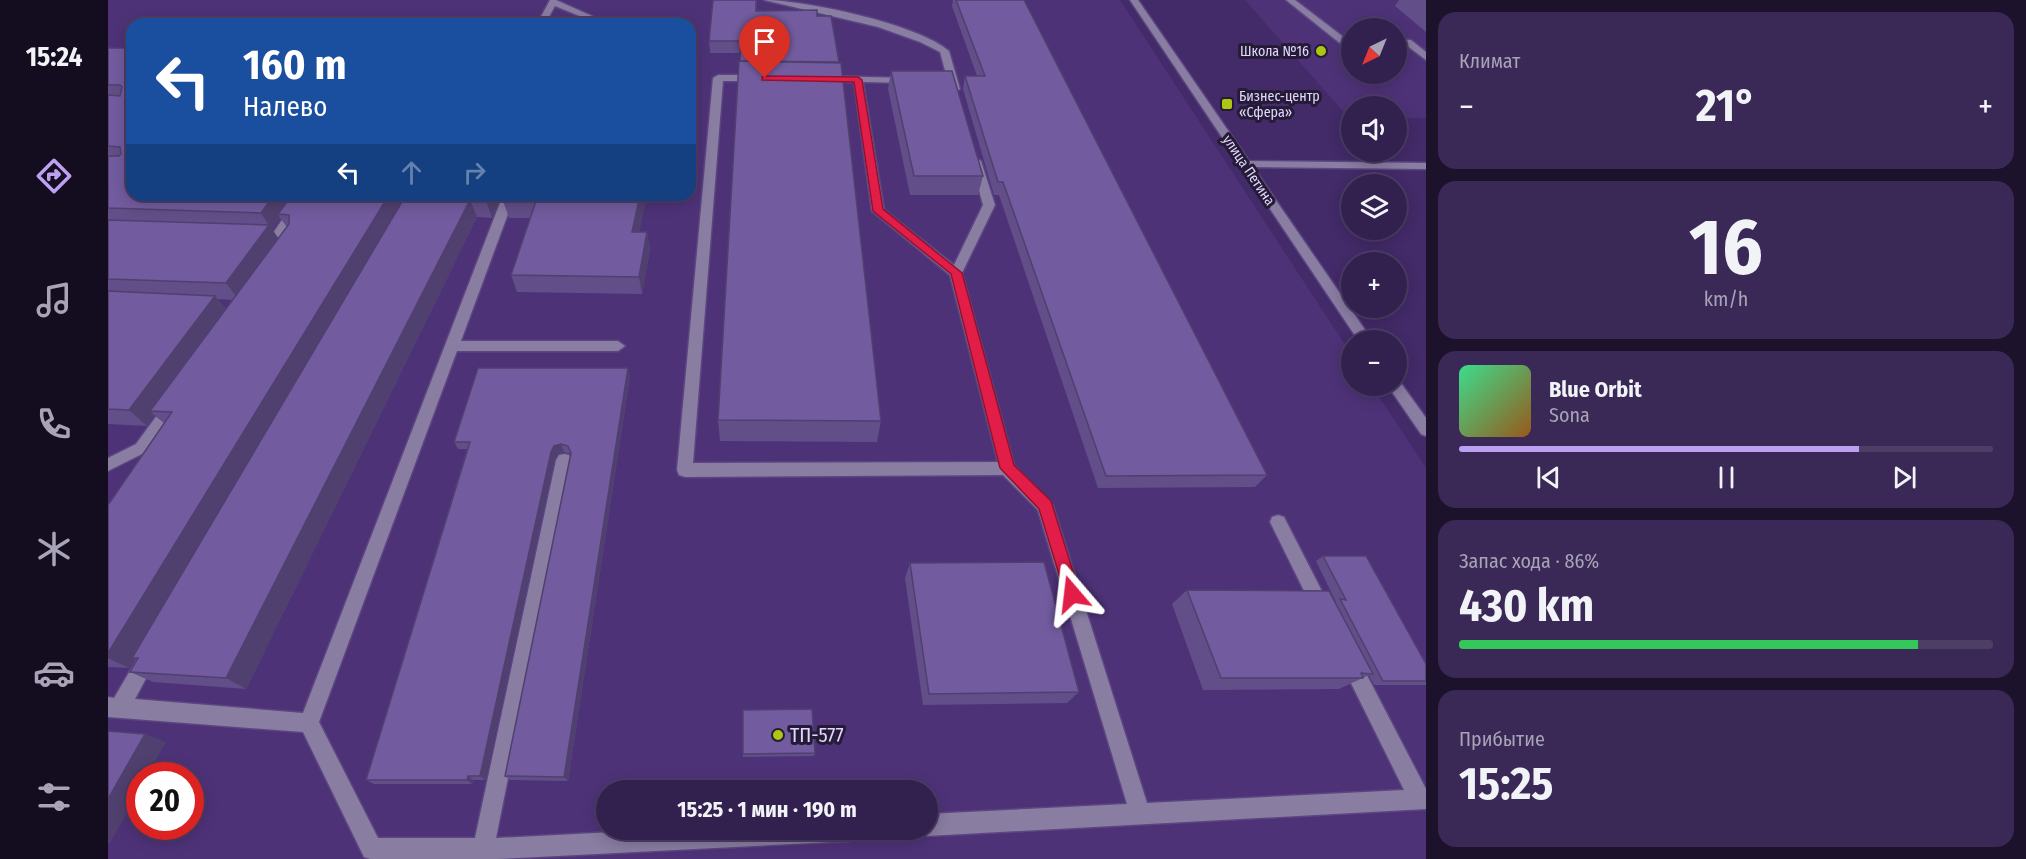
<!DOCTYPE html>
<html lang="ru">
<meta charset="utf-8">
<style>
:root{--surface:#32204f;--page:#3a2856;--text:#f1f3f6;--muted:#a8a3b7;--line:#4d3e66;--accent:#bca0f2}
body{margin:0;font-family:"Fira Sans Condensed",sans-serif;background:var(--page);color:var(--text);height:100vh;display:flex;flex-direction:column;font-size:22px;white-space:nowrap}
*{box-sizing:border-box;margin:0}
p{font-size:20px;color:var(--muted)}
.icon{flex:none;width:33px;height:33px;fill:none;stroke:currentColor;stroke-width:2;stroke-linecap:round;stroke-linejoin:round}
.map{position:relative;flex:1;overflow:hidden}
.side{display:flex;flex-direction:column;gap:12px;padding:12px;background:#1c122b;width:600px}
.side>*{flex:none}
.hud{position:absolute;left:18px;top:18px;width:570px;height:183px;border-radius:18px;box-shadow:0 3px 15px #0003,0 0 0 2px var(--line);background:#1a4fa0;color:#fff;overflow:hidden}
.needle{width:39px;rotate:223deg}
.controls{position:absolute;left:1233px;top:18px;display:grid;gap:12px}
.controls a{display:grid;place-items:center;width:66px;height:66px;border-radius:50%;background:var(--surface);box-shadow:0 3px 15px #0003,0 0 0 2px var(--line);font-size:30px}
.speed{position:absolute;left:18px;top:762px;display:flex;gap:12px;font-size:30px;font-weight:700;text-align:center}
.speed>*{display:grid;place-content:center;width:78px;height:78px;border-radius:50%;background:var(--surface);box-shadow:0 3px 15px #0003,0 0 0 2px var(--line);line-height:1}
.speed .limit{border:9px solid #d22;background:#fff;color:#111}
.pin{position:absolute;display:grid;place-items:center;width:51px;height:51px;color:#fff;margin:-62px -26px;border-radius:50% 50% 50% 0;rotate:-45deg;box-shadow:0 0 6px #0007}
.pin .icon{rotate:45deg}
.me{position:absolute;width:66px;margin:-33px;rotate:343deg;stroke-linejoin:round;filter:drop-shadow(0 0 4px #0008)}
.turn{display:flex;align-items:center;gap:21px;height:126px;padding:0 18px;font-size:27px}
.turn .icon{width:78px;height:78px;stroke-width:2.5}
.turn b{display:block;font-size:42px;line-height:51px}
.lanes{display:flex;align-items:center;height:57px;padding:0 18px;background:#0003;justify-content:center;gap:30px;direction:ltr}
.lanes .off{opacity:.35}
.big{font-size:45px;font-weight:700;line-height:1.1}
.side .widget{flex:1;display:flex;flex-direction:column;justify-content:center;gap:9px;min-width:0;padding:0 21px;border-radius:18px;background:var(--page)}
.side .dial{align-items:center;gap:0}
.dial b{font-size:78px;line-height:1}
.song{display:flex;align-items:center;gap:18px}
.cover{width:72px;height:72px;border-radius:9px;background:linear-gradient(135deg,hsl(150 70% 55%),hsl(30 70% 35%))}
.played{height:6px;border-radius:3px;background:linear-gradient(90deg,var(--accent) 75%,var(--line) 75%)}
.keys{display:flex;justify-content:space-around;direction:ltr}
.heat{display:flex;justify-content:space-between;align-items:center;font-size:33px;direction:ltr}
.charge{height:9px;border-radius:4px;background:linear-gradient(90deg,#34c759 86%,var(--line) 0)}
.trip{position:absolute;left:488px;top:780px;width:342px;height:60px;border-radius:30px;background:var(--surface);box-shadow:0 3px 15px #0003,0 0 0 2px var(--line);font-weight:700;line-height:60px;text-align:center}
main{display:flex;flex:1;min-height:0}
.dock{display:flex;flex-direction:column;width:108px;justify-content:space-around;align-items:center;background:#140d20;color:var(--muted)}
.dock .icon{width:42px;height:42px}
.dock .current{color:var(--accent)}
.dock b{font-size:27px;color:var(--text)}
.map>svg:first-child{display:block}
.built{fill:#4e3278;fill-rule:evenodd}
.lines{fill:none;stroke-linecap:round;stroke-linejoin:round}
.minor-casing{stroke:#5c4681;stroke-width:3}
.minor{fill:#897da2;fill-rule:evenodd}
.wall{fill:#624e88;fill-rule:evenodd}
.shaded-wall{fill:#50406f}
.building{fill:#725b9e;stroke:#50406f;stroke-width:1.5}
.route{fill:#e11d48;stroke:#92132f;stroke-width:1.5}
.poi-dot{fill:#acc612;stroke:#251b37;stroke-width:2}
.labels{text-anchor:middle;stroke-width:6;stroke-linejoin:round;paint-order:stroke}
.far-poi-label{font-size:14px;fill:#e2d7fd;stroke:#251b37;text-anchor:end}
.far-street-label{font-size:14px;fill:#e2d7fd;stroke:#251b37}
.near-poi-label{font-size:20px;fill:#e2d7fd;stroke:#251b37;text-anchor:start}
</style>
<main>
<nav class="dock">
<b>15:24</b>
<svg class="icon current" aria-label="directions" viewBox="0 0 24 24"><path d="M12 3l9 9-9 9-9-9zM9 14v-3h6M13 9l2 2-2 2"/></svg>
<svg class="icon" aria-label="music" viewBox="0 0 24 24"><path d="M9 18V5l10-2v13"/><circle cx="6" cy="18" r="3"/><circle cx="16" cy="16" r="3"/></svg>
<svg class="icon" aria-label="phone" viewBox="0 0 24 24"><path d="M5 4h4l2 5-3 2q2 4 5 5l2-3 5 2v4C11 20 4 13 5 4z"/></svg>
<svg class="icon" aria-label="climate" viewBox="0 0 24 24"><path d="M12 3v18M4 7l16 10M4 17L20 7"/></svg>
<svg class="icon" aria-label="car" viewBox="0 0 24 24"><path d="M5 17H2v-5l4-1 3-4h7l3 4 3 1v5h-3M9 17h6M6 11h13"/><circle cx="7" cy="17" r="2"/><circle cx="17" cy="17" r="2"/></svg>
<svg class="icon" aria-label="filters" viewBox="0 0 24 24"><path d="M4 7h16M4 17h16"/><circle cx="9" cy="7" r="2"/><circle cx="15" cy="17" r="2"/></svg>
</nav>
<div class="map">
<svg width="1318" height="859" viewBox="0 0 1318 859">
<rect width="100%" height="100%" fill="#432a69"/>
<g class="built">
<path d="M 0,0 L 1012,0 L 1243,354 L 1244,386 L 1264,386 L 1318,468 L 1318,859 L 0,859 ZM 24,24 L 582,24 L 582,195 L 24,195 ZM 32,776 L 82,776 L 82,826 L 32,826 ZM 498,790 L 819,790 L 819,830 L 498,830 Z"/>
<path d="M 1137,0 L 1318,0 L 1318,118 L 1289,118 L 1288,106 L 1244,106 L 1243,118 L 1240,117 ZM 1244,28 L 1288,28 L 1288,74 L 1244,74 Z"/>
</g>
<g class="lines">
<defs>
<g id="minor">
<polygon points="442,0 448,0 502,24 491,24 447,6 437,24 429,24"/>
<path d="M 656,0 C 697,0 810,24 841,51 L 852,89 L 847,92 L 842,89 L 832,52 L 812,42 L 770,27 Z"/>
<polygon points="1022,0 1030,0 1141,161 1318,163 1318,169 1145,167 1264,340 1250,340"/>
<polygon points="1178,0 1187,0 1238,39 1244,39 1244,45 1233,44"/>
<polygon points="1288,39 1303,40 1318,52 1318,60 1298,45 1288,45"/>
<polygon points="610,75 650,75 655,78 650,81 615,81 585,463 890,462 842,275 764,211 746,82 716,82 711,79 716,76 803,78 805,80 800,83 755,82 776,210 846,265 875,205 863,161 868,158 873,161 887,205 854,273 906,465 945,506 1039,803 1296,790 1233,663 1235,656 1242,654 1249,656 1318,789 1318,809 819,836 812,832 810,830 819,830 819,814 1019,804 930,510 895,475 577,477 571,475 569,470 605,78"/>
<polygon points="191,195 203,195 173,239 165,239 163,236"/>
<polygon points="395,195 407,195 353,341 510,341 517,346 510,351 349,351 211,722 270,838 367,838 448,460 451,455 456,454 461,455 464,460 388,838 545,830 753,830 751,838 743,841 390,859 262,859 256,857 195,732 0,717 0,697 6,698 33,652 40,649 47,652 49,658 27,699 195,713"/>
<polygon points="1288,381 1292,382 1318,418 1318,436 1313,434 1280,386 1288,386"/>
<polygon points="65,398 70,400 72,404 38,452 0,471 0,458 28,444 60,400"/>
<polygon points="1170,515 1176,517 1219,601 1222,607 1219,613 1213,615 1207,613 1162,522 1164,517"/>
</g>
</defs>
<use href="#minor" class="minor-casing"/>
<use href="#minor" class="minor"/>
</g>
<g class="wall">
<polygon points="605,0 649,0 648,11 773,421 769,442 612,441 610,420 633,53 602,53 601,41"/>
<polygon points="845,0 916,0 1159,475 1147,487 990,488 891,195 886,195 855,89 857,76 869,76 844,6"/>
<polygon points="1291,0 1318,0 1318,32 1287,6"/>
<path d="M 0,48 L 24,48 L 24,195 L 393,195 L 384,218 L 369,217 L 138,689 L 45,682 L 22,672 L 29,660 L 26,659 L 21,668 L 0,667 L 0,505 L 56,423 L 46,415 L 39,426 L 0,424 ZM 172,218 L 179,227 L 170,239 L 164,229 ZM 109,299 L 125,300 L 118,309 Z"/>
<polygon points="783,71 875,176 870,195 802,195 780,89"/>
<polygon points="539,195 531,232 539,232 542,249 534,294 409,292 403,275 422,218 401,218 395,201"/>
<polygon points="522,376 460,781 402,780 397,776 463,454 456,452 449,454 446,460 377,780 365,780 364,784 266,784 258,780 359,449 350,449 346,442"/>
<polygon points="1215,556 1318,664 1318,685 1266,685 1261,675 1231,689 1095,690 1064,604 1079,590 1228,602 1208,561"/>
<polygon points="802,563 971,692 959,703 815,705 797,578"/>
<polygon points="707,753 706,756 635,757 635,754"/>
</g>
<g class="shaded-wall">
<polygon points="166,195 188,195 170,214 172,218 164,229 173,242 131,300 118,283 161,226 153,213"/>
<polygon points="281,195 299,195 24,658 26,659 21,668 0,658 0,653"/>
<polygon points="380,195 393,195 384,218 378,201"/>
<polygon points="532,195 539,195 528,249 524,232"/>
<polygon points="362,200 369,217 138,689 118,678"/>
<polygon points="539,232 542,249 534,294 531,277"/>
<polygon points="107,296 121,313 42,411 46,415 39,426 21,410"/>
<polygon points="520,368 522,376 460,781 456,777"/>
<polygon points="453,444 456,452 449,454 446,460 377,780 372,776 443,452 446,446"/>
<polygon points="37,734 58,742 39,776 32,776 32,790 2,843 0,843 0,799"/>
<polygon points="360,776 365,780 364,784 359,780"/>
</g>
<g class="building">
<polygon points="605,0 648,0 648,11 709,10 709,16 723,16 731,62 632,61 633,41 601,41"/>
<polygon points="848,0 916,0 1159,475 998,476 895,182 890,182 857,76 877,76"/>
<polygon points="0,48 24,48 24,195 166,195 153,213 0,208 0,156 11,156 13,154 12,147 0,146 0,95 12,96 14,87 12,85 0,85"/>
<polygon points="631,61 733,63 773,421 610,420"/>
<polygon points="783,71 844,71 875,176 806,176"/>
<polygon points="184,195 281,195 0,653 0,505 64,412 42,411 181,224 181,215 170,214"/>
<polygon points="298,195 380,195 378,201 362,200 118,678 22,672 30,658 24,658"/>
<polygon points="397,195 532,195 524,232 539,232 531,277 403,275 428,201 395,201"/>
<polygon points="0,220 161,225 118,283 0,279"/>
<polygon points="0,291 107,296 21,410 0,409"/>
<polygon points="370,368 520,368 456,777 397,776 463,453 460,446 453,444 446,446 443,452 372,776 360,776 359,780 258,780 362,442 346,442"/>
<polygon points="1215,556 1258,556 1318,664 1318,681 1275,681 1232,599 1238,600"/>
<polygon points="936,562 971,692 821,694 802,563"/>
<polygon points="1079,590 1221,591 1265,674 1253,673 1255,678 1113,678"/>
<polygon points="704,709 707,753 635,754 635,710"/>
<polygon points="0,731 37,734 0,799"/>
</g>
<polygon class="route" points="657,76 750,77 754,80 775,209 854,273 906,465 943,501 972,594 970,599 964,601 959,599 957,594 931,509 892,468 843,274 765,211 746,82 654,80 654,77"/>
<g class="poi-dot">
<circle cx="1213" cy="51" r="6"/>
<rect x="1113" y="98" width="12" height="12" rx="3"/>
<circle cx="670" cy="735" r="6"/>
</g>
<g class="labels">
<g class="far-poi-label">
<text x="1201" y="56">Школа №16</text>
<text x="1131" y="101" text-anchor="start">Бизнес-центр<tspan x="1131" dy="16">«Сфера»</tspan></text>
</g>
<g class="far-street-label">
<text transform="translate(1141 170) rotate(56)" y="5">улица Петина</text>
</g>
<g class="near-poi-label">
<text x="682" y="742">ТП-577</text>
</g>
</g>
</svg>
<div class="controls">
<a><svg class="needle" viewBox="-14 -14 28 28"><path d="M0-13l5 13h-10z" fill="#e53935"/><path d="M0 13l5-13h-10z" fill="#a8a3b7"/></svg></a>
<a><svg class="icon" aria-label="sound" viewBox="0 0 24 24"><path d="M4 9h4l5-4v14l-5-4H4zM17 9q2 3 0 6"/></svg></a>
<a><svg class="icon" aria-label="layers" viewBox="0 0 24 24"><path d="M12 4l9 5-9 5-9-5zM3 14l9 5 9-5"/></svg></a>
<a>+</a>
<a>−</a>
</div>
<div class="speed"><div class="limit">20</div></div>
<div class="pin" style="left:657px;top:78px;background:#d93025"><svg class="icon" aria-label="arrive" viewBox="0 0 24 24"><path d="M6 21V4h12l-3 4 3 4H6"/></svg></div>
<svg class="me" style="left:964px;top:594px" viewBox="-20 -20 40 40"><path d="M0-17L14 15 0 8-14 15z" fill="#e11d48" stroke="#fff" stroke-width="4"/></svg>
<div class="trip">15:25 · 1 мин · 190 m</div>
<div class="hud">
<div class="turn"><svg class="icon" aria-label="left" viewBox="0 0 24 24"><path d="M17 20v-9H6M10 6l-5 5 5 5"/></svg><div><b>160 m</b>Налево</div></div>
<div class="lanes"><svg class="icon" aria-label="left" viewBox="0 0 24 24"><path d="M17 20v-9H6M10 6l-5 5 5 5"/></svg><svg class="icon off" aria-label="ahead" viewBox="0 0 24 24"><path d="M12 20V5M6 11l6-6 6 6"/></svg><svg class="icon off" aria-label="right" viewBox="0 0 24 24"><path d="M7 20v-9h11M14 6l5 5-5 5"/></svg></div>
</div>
</div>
<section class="side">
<div class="widget"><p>Климат</p>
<div class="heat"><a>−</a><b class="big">21°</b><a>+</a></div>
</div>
<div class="widget dial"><b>16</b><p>km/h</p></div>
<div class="widget">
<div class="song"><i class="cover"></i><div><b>Blue Orbit</b><p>Sona</p></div></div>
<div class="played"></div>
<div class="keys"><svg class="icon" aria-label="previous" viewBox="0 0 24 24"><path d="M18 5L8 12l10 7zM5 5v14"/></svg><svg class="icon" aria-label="pause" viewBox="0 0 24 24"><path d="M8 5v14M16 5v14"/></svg><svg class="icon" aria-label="next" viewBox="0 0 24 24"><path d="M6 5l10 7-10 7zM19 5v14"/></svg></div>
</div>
<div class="widget"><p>Запас хода · 86%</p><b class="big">430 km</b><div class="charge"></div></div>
<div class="widget"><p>Прибытие</p><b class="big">15:25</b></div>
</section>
</main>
